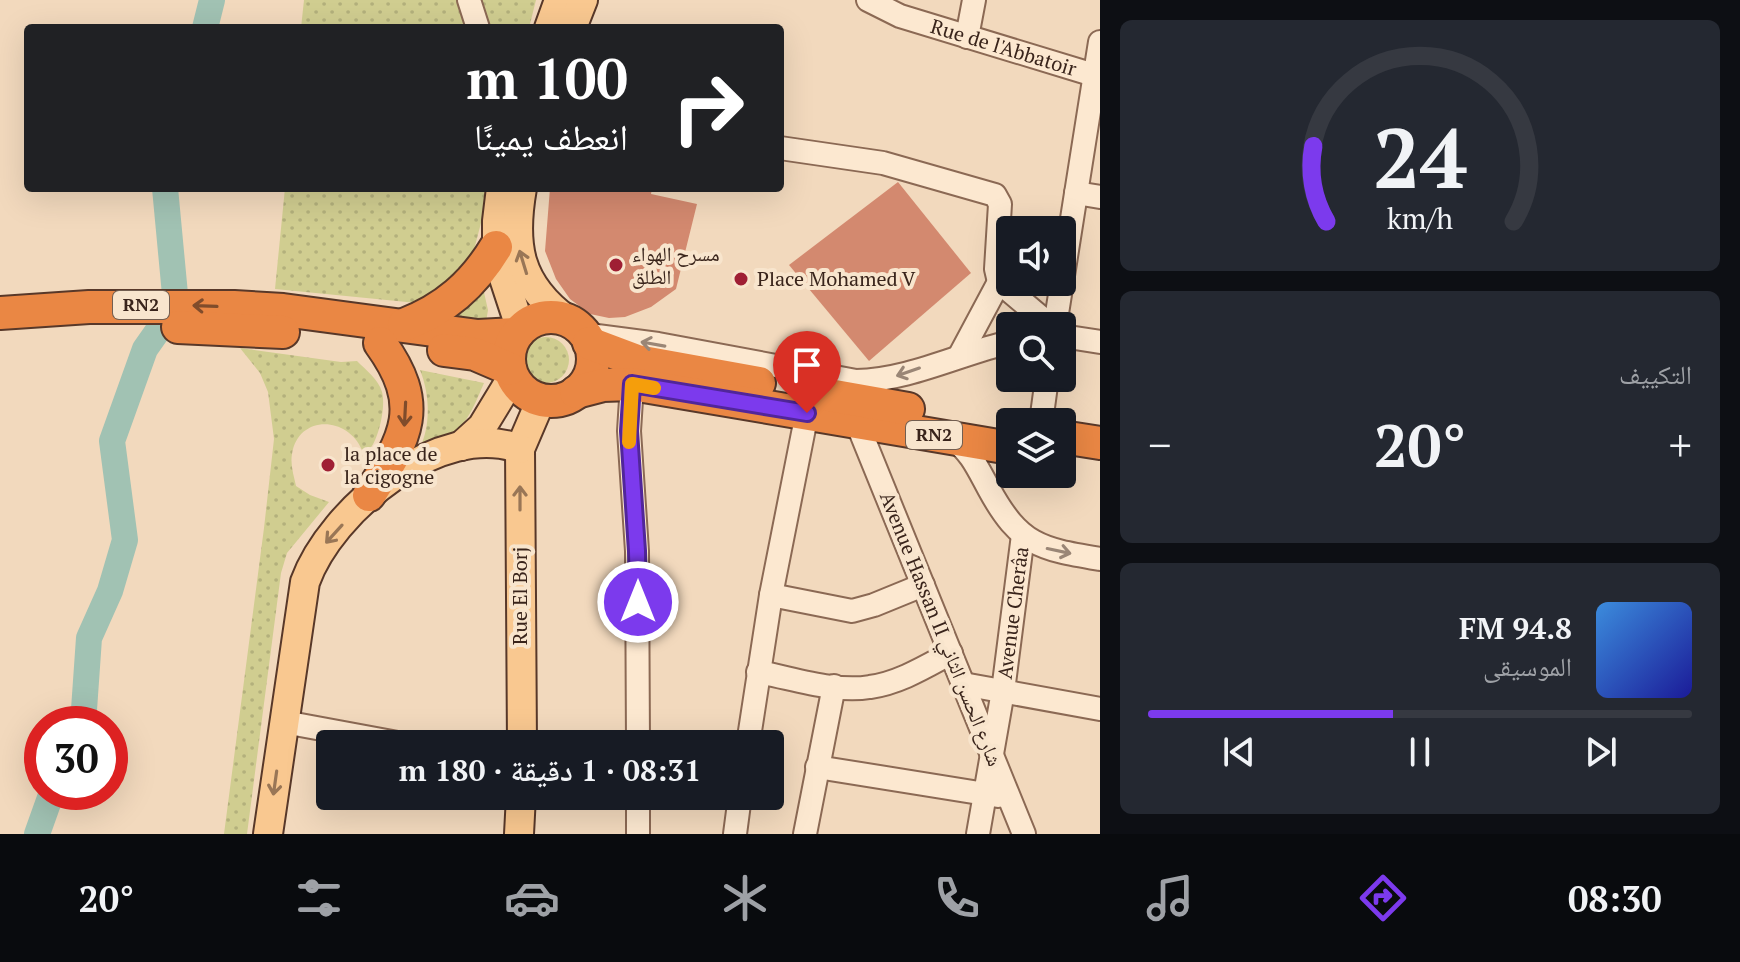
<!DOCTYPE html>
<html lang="ar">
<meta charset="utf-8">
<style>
:root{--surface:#171b24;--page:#242831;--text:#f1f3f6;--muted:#9ea1a6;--line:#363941;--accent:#7c3aed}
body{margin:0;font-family:"PT Serif","Noto Naskh Arabic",serif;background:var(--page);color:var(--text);direction:rtl;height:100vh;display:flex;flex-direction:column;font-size:30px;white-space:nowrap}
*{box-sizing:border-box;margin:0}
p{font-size:26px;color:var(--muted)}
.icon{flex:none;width:44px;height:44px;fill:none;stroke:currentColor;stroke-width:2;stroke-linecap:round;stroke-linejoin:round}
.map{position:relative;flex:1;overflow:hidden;direction:ltr}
.details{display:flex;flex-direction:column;gap:20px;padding:20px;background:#0d0f14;width:640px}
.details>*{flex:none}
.banner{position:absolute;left:24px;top:24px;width:760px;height:168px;border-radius:8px;box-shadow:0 8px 32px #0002;direction:rtl;background:#202124;color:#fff;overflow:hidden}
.buttons{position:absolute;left:996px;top:216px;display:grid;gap:16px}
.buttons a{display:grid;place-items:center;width:80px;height:80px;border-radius:8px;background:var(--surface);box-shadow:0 8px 32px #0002;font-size:40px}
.speed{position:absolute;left:24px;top:706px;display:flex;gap:16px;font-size:40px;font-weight:700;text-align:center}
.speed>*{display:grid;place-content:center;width:104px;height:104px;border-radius:50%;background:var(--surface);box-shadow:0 8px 32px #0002;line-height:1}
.speed .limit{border:12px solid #d22;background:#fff;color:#111}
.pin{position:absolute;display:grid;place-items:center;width:68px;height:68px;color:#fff;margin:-82px -34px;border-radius:50% 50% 50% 0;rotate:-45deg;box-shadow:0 0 8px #0007}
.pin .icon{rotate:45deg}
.me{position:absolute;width:88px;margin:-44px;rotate:0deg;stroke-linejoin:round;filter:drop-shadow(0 0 6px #0008)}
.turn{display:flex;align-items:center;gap:28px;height:168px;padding:0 24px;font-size:36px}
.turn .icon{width:104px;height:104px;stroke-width:2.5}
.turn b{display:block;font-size:56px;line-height:68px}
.big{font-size:60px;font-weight:600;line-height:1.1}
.details .card{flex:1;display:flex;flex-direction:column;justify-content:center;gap:12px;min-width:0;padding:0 28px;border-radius:12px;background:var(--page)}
.details .dial{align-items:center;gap:0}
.dial svg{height:208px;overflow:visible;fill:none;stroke:var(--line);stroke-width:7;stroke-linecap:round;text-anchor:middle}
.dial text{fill:var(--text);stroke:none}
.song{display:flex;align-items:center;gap:24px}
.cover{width:96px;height:96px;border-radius:12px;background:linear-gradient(135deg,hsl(210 70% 55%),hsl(240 70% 35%))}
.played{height:8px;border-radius:4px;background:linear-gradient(90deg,var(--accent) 45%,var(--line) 45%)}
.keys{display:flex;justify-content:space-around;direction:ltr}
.heat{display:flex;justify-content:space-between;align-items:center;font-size:44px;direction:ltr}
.trip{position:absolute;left:316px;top:730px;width:468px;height:80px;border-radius:8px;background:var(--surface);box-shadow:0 8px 32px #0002;font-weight:600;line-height:80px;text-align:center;direction:rtl}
.tabs{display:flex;height:128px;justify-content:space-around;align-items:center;background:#090b0e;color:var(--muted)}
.tabs .icon{width:56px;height:56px}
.tabs .selected{color:var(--accent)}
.tabs b{font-size:36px;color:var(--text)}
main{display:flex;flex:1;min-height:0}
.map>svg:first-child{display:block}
.grass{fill:url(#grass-dots)}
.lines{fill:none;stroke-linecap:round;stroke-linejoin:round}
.river{stroke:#a1c2b3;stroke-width:26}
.building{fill:#d3896f}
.minor-casing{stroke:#8b6954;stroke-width:26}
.major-casing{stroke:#583829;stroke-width:32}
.highway-casing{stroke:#583829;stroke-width:36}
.minor{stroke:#fce8d0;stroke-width:22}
.major{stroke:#f9c890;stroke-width:28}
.highway{stroke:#ea8744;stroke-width:32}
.oneway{stroke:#997656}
.oneway2{stroke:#804c2b}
.oneway3{stroke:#9a8676}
.route-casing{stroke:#51269a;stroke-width:20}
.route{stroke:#7c3aed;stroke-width:14}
.slow{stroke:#f59e0b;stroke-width:14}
.poi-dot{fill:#9f1f34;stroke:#f8e5cd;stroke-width:3}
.labels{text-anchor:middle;stroke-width:8;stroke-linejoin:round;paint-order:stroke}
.shield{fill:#f8e5cd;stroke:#725e50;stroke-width:2}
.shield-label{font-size:18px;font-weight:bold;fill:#39241b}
.street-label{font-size:20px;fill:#39241b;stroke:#f8e5cd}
.poi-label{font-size:20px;fill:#39241b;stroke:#f8e5cd;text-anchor:start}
</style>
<main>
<section class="details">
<div class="card dial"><svg viewBox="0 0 100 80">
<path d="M14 69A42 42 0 1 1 86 69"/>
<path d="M14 69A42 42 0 0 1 9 40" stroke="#7c3aed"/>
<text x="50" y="56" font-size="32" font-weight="700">24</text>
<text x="50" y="72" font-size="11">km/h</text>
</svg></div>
<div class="card"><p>التكييف</p>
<div class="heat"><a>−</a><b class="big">20°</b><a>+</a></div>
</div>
<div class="card">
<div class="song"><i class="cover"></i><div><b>94.8 FM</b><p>الموسيقى</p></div></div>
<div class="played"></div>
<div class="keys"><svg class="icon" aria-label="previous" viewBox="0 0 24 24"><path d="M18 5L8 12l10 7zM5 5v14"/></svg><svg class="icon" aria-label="pause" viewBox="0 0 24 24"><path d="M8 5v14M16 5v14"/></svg><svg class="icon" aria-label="next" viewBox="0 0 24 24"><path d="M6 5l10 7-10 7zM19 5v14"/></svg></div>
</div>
</section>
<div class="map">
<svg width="1100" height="834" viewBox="0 0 1100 834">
<defs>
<pattern id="grass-dots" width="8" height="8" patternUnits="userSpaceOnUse" patternTransform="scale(2)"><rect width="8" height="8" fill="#d0cd90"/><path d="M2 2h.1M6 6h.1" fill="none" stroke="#b3b07c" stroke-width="1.8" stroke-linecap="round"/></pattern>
</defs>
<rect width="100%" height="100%" fill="#f2d9bd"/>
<g class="grass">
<polygon points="304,0 536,0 529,28 301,28"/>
<polygon points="285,188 490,188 474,250 427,304 275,289"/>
<polygon points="483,288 488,310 486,322 453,319 473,301"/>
<circle cx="546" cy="360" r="23"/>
<path d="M 240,348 L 341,362 L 357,361 C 365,369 379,380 382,392 C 386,406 379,438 370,449 L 362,450 C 347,415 298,415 292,454 C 290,465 294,476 296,486 L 310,495 L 329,502 L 287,553 L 281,573 L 247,834 L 224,834 L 264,528 L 274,439 L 268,392 L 260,373 Z"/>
<path d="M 420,370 L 484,383 C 476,401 467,428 447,436 C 439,440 430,440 422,443 C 431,421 429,392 420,370 Z"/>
</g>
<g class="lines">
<g class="river">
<polyline points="205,28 212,0"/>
<polyline points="83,724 89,638 110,591 125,540 112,441 145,349 176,305 165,188"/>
<polyline points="37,834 52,792"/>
</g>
</g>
<g class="building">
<polygon points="898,182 971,273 869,361 789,265"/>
<polygon points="550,188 652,188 651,194 697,204 676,289 651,307 625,317 609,318 590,314 570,299 556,279 545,251"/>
</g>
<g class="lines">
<defs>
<g id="minor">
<polyline points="469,0 478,28"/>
<path id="s1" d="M 868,0 L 900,16 L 1094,75"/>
<polyline points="967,37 974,0"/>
<polyline points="780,148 883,163 995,195 1000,204 996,269 999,282 1051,326"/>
<polyline points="1076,193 1100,197"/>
<polyline points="1055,326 1100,42"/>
<path d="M 597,336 L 658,344 L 856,381 C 909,380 959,354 1010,342"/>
<polyline points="1062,336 1100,342"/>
<polyline points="960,355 999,282"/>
<polyline points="632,384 629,431 637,551 638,744"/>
<polyline points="1041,422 1047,378"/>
<polyline points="857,423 1024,834"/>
<path d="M 953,439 C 971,452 978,469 989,489 C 1020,546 1041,549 1100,559"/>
<polyline points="771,595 852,611 874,605 923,585"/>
<path d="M 758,672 C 792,678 834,693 870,687 C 899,683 925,667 951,653"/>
<polyline points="963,684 1100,709"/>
<polyline points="284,722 403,744"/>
<polyline points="748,744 771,595 807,413"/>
<polyline points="817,767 998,796"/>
<polyline points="638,796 638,834"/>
<polyline points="735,834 740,796"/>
<polyline points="805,834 834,686"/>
<path id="s2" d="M 978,834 L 1003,691 L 1023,535"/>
</g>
<g id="major">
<polyline points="549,28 559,0"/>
<polyline points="572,28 583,0"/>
<polyline points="501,188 497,221 497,257 521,330"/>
<path d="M 522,188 C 512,245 518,284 567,320"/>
<polyline points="461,446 482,427 513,376"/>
<polyline points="522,744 520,449 541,400"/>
<path d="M 268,834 L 305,582 C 331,510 440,419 520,449"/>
<polyline points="519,834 521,796"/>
</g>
<g id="highway">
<polyline points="0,313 89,307 234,307 283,310 478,336 517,334"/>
<circle cx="551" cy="359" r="42"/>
<path d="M 404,325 C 445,309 473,285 496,247"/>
<polyline points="178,327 283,332"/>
<polyline points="589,343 637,361 759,383"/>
<polyline points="444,350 475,354 510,369"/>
<polyline points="576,392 603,385 632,384 1010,448"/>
<polyline points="812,392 908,409"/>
<polyline points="1062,437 1100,443"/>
<path d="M 369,495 C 407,437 425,405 380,343"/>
</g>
</defs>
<use href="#minor" class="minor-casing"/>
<use href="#major" class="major-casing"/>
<use href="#highway" class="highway-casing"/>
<use href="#minor" class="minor"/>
<use href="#major" class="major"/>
<use href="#highway" class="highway"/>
</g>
<defs><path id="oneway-shaft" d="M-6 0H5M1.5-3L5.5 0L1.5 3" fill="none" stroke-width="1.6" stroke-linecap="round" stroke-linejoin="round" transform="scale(2)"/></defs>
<g class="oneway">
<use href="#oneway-shaft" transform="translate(523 262) rotate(-107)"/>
<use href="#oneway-shaft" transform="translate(520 498) rotate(-90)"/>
<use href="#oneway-shaft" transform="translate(334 534) rotate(132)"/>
<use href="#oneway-shaft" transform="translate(275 783) rotate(98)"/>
</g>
<g class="oneway2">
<use href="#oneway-shaft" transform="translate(205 306) rotate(-178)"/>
<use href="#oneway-shaft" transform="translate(405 414) rotate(93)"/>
</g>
<g class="oneway3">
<use href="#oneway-shaft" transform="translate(653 344) rotate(-170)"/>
<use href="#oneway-shaft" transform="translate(908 372) rotate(161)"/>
<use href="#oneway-shaft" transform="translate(1059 551) rotate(12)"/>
</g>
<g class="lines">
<defs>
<polyline id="route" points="638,602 637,551 629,431 632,384 807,413"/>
</defs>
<use href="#route" class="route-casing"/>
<use href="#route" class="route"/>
<polyline class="slow" points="629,442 632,384 654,388"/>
</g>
<g class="poi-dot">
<circle cx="616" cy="265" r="8"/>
<circle cx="741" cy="279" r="8"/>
<circle cx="328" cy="465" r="8"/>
</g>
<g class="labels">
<g class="shield">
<rect x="113" y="291" width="56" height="28" rx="6"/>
<rect x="906" y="421" width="56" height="28" rx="6"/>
</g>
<g class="shield-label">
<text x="141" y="311">RN2</text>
<text x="934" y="441">RN2</text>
</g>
<g class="street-label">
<text dy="7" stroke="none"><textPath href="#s1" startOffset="144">Rue de l'Abbatoir</textPath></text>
<text transform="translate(520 596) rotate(-90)" y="7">Rue El Borj</text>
<text dy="7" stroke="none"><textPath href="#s2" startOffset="224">Avenue Cherâa</textPath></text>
<text transform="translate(941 629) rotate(68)" y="7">Avenue Hassan II شارع الحسن الثاني</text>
</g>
<g class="poi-label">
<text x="632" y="261">مسرح الهواء<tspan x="632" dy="23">الطلق</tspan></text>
<text x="757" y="286">Place Mohamed V</text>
<text x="344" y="461">la place de<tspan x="344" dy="23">la cigogne</tspan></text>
</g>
</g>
</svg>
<div class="buttons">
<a><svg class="icon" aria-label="sound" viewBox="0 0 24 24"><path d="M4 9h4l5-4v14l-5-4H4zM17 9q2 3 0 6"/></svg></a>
<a><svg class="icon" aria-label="search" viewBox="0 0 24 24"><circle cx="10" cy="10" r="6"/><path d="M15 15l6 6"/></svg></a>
<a><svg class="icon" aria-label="layers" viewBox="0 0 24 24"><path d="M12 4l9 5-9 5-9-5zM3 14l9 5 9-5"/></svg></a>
</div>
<div class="speed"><div class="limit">30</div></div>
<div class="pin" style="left:807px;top:413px;background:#d93025"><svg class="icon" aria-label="arrive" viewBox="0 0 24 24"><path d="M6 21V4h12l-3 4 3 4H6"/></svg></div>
<svg class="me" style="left:638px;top:602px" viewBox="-20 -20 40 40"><circle r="17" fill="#7c3aed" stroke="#fff" stroke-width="3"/><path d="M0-11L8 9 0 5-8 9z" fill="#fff"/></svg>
<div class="trip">08:31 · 1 دقيقة · 180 m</div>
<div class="banner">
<div class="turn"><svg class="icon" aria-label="right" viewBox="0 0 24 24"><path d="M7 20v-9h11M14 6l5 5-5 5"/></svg><div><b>100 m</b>انعطف يمينًا</div></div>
</div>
</div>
</main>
<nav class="tabs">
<b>08:30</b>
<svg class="icon selected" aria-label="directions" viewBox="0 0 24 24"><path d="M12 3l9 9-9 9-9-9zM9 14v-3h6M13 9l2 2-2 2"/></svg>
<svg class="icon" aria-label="music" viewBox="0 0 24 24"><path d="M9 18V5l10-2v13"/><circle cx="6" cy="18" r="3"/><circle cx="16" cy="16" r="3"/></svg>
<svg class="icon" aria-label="phone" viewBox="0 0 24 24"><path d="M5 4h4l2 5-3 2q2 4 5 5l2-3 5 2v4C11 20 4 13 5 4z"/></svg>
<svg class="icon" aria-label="climate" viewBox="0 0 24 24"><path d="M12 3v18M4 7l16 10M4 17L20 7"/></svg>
<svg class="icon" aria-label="car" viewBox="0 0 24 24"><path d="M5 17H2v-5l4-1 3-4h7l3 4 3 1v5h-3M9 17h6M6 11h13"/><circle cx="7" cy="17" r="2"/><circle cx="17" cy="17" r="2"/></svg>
<svg class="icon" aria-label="filters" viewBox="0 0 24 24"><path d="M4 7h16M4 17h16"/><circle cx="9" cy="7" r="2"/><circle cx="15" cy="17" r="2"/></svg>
<b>20°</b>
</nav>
